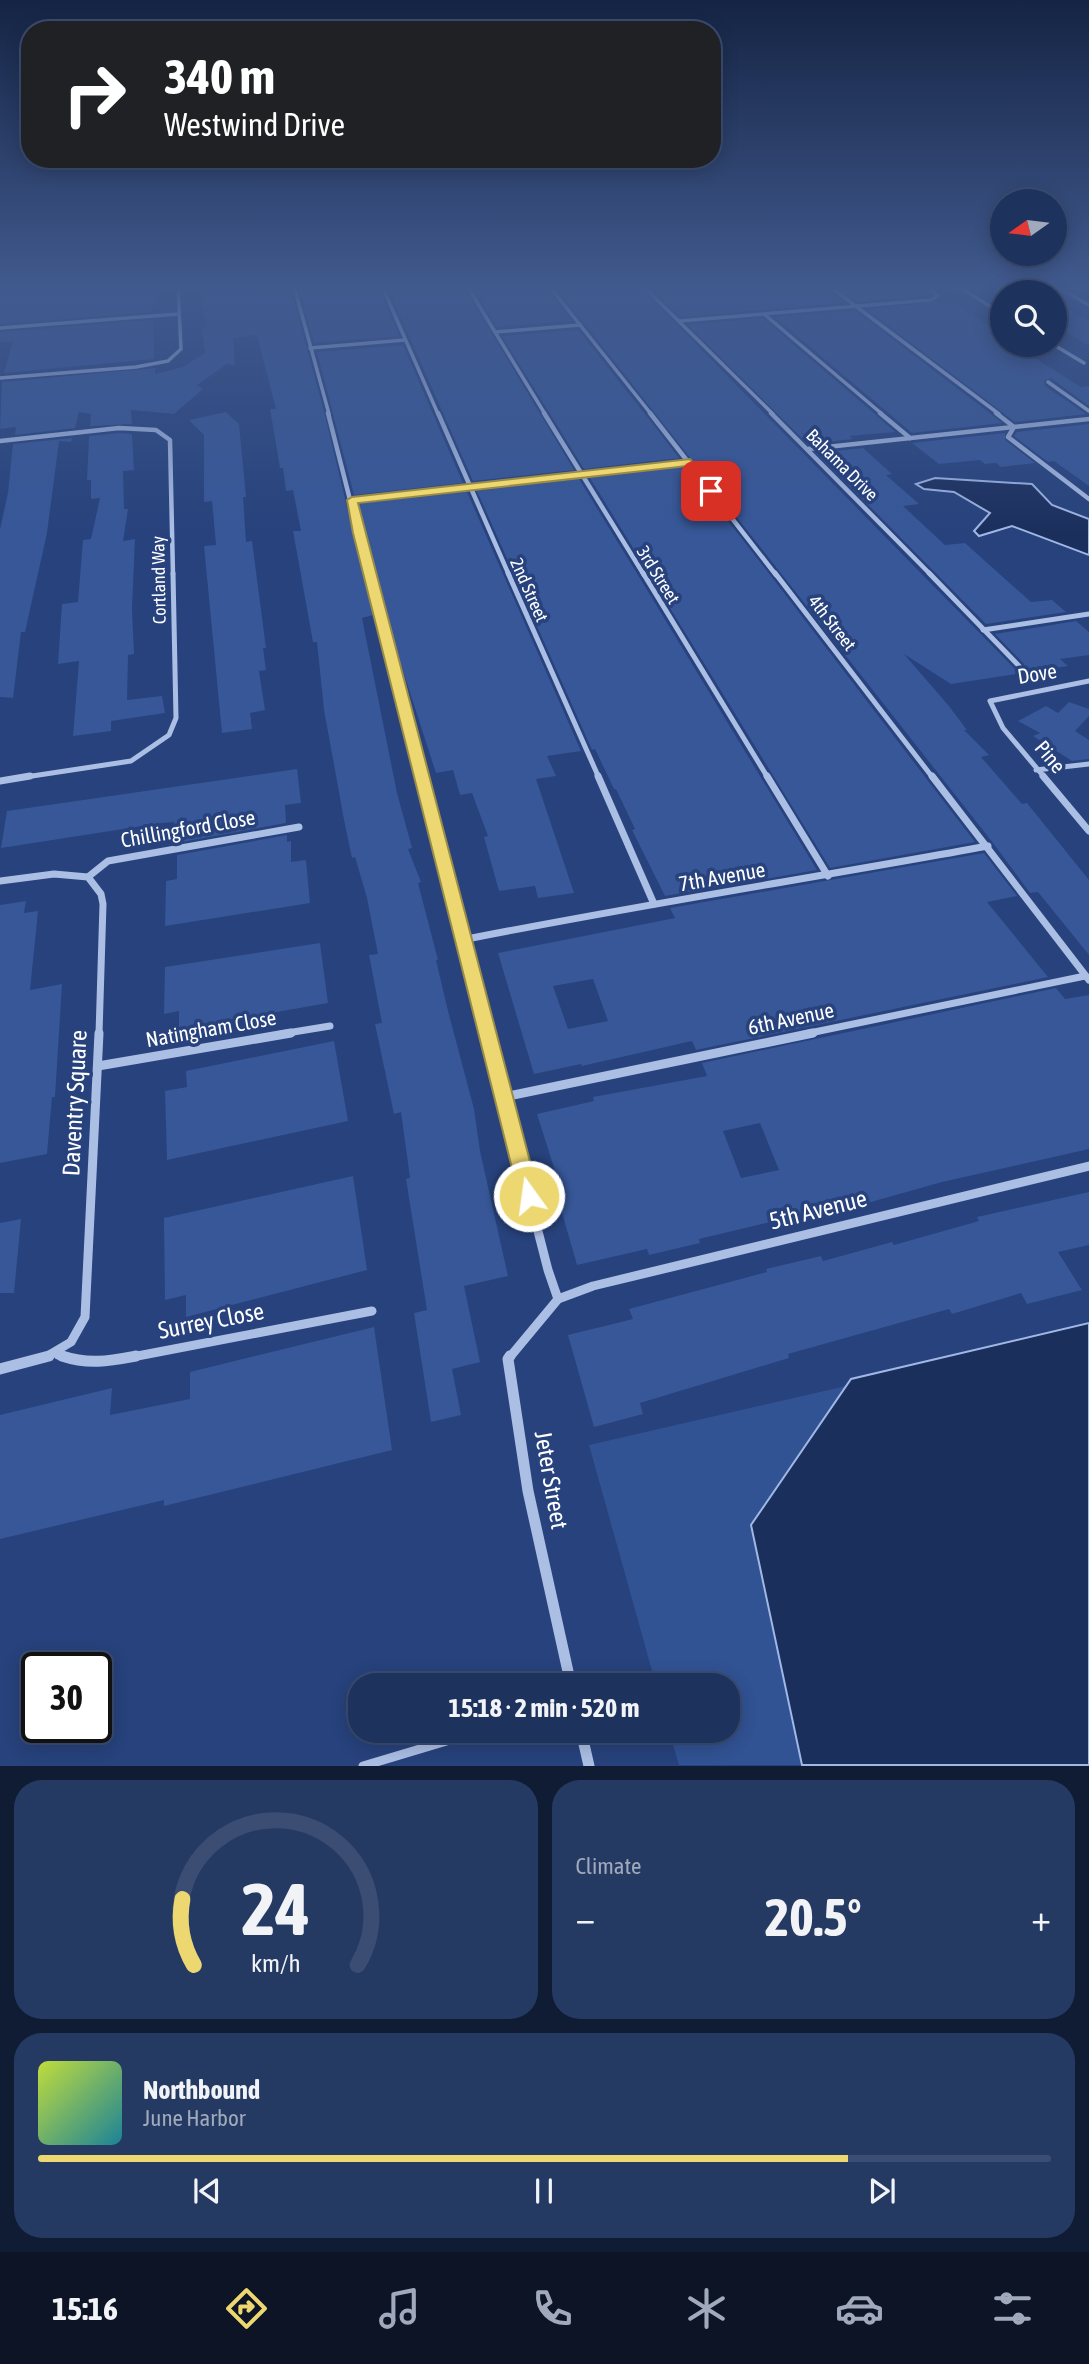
<!DOCTYPE html>
<meta charset="utf-8">
<style>
:root{--surface:#1d325d;--page:#253a63;--text:#f1f3f6;--muted:#a0aabc;--line:#3b4d72;--accent:#ecd771}
body{margin:0;font-family:"Asap Condensed",sans-serif;background:var(--page);color:var(--text);height:100vh;display:flex;flex-direction:column;font-size:26px;white-space:nowrap}
*{box-sizing:border-box;margin:0}
p{font-size:23px;color:var(--muted)}
.icon{flex:none;width:38px;height:38px;fill:none;stroke:currentColor;stroke-width:2;stroke-linecap:round;stroke-linejoin:round}
.map{position:relative;height:1766px;overflow:hidden}
.panel{display:flex;flex-direction:column;gap:14px;padding:14px;background:#101c33;flex:1}
.panel>*{flex:none}
.hud{position:absolute;left:21px;top:21px;width:700px;height:147px;border-radius:28px;box-shadow:0 4px 18px #0003,0 0 0 2px var(--line);background:#202124;color:#fff;overflow:hidden}
.needle{width:46px;rotate:256deg}
.fabs{position:absolute;left:990px;top:189px;display:grid;gap:14px}
.fabs a{display:grid;place-items:center;width:77px;height:77px;border-radius:50%;background:var(--surface);box-shadow:0 4px 18px #0003,0 0 0 2px var(--line);font-size:35px}
.speed{position:absolute;left:21px;top:1652px;display:flex;gap:14px;font-size:35px;font-weight:700;text-align:center}
.speed>*{display:grid;place-content:center;width:91px;height:91px;border-radius:50%;background:var(--surface);box-shadow:0 4px 18px #0003,0 0 0 2px var(--line);line-height:1}
.speed .limit{border:4px solid #111;border-radius:10px;background:#fff;color:#111}
.pin{position:absolute;display:grid;place-items:center;width:60px;height:60px;color:#fff;margin:-30px;border-radius:14px;box-shadow:0 4px 10px #0006}
.me{position:absolute;width:77px;margin:-38px;rotate:346deg;stroke-linejoin:round;filter:drop-shadow(0 0 5px #0008)}
.turn{display:flex;align-items:center;gap:24px;height:147px;padding:0 28px;font-size:32px}
.turn .icon{width:91px;height:91px;stroke-width:2.5}
.turn b{display:block;font-size:49px;line-height:60px}
.big{font-size:52px;font-weight:700;line-height:1.1}
.panel .widget{flex:1;display:flex;flex-direction:column;justify-content:center;gap:10px;min-width:0;padding:0 24px;border-radius:28px;background:var(--page)}
.panel .dial{align-items:center;gap:0}
.dial svg{height:182px;overflow:visible;fill:none;stroke:var(--line);stroke-width:7;stroke-linecap:round;text-anchor:middle}
.dial text{fill:var(--text);stroke:none}
.song{display:flex;align-items:center;gap:21px}
.cover{width:84px;height:84px;border-radius:10px;background:linear-gradient(135deg,hsl(70 70% 55%),hsl(190 70% 35%))}
.played{height:7px;border-radius:4px;background:linear-gradient(90deg,var(--accent) 80%,var(--line) 80%)}
.keys{display:flex;justify-content:space-around;direction:ltr}
.heat{display:flex;justify-content:space-between;align-items:center;font-size:38px;direction:ltr}
.panel .tiles{flex:1;display:grid;gap:14px;grid-template-columns:1fr 1fr}
.widget:last-child{grid-column:span 2}
.trip{position:absolute;left:348px;top:1673px;width:392px;height:70px;border-radius:28px;background:var(--surface);box-shadow:0 4px 18px #0003,0 0 0 2px var(--line);font-weight:700;line-height:70px;text-align:center}
.menu{display:flex;height:112px;justify-content:space-around;align-items:center;background:#0c1425;color:var(--muted)}
.menu .icon{width:49px;height:49px}
.menu .current{color:var(--accent)}
.menu b{font-size:32px;color:var(--text)}
.map>svg:first-child{display:block}
.green{fill:#315293}
.water{fill:#1b2f5d;stroke:#a0b8e5;stroke-width:2}
.building{fill:#375798;fill-rule:evenodd}
.lines{fill:none;stroke-linecap:round;stroke-linejoin:round}
.lane{stroke:#abbee4;stroke-width:9}
.street-far5{stroke:#abbee4;stroke-width:3.5}
.street-far4{stroke:#abbee4;stroke-width:4.5}
.street-far3{stroke:#abbee4;stroke-width:5}
.street-far2{stroke:#abbee4;stroke-width:7}
.street-far1{stroke:#abbee4;stroke-width:9}
.street{stroke:#abbee4;stroke-width:11}
.route{fill:#ecd771;stroke:#998c49;stroke-width:2}
.labels{text-anchor:middle;stroke-width:7;stroke-linejoin:round;paint-order:stroke}
.far-street-label{font-size:18px;fill:#fff;stroke:#27427c}
.street-label{font-size:21px;fill:#fff;stroke:#27427c}
.near-street-label{font-size:24px;fill:#fff;stroke:#27427c}
</style>
<div class="map">
<svg width="1089" height="1766" viewBox="0 0 1089 1766">
<rect width="100%" height="100%" fill="#27427c"/>
<polygon class="green" points="846,1386 752,1525 802,1765 679,1765 669,1731 728,1731 728,1685 656,1685 589,1445"/>
<g class="water">
<polygon points="935,478 1032,484 1052,505 1089,519 1089,555 1012,526 979,536 974,531 990,513 954,492 924,489 916,484"/>
<polygon points="1089,1323 1089,1765 802,1765 751,1525 851,1379"/>
</g>
<g class="building">
<polygon points="78,286 155,286 157,305 152,305 152,312 0,324 0,292"/>
<polygon points="211,286 281,286 282,289 290,288 324,411 373,615 362,618 397,793 412,848 408,849 421,882 418,883 438,960 436,960 448,1011 474,1109 480,1151 508,1276 464,1286 480,1362 452,1369 461,1415 431,1422 414,1313 427,1310 406,1179 410,1178 401,1112 394,1114 375,1024 382,1023 369,955 378,954 367,898 355,857 352,858 345,825 324,710 317,642 313,642 293,531 301,531 293,490 286,491 283,468 280,468 270,409 276,409 257,335 233,338 235,365 227,364 197,385 203,389 174,414 131,410 132,424 90,426 91,414 79,412 75,428 15,435 16,427 0,429 2,382 155,368 155,374 183,367 205,353 202,328 207,327 200,297 203,297 202,292 212,291"/>
<polygon points="324,286 378,286 399,336 314,343 299,288"/>
<polygon points="387,286 463,286 574,470 473,481"/>
<polygon points="472,286 545,286 572,321 497,327"/>
<polygon points="555,286 639,286 1017,671 1024,670 1024,664 995,634 1076,621 1089,632 1089,655 1060,659 1068,666 951,684 904,654 949,706 967,730 964,730 989,755 981,757 1022,804 1027,803 1089,880 1089,955 1038,892 1030,893 993,843"/>
<polygon points="676,286 825,286 844,303 680,317 655,292 673,290"/>
<polygon points="836,286 923,286 927,296 857,302"/>
<polygon points="936,302 939,304 954,303 1003,335 1003,345 1019,345 1014,345 1081,387 1089,386 1089,406 1051,378 1044,381 1045,386 1086,414 1015,422 868,310"/>
<polygon points="1055,302 1089,321 1089,346 1055,325"/>
<polygon points="855,311 991,414 1002,423 912,433 775,317"/>
<polygon points="762,318 875,414 895,432 849,436 853,439 808,444 688,325"/>
<polygon points="153,320 154,359 4,373 13,341 0,342 0,332"/>
<polygon points="578,330 645,414 679,458 584,469 502,336"/>
<polygon points="403,345 463,483 354,495 317,352"/>
<polygon points="226,412 239,424 246,497 243,497 246,542 252,541 266,648 263,648 266,670 259,671 265,710 250,713 252,729 222,733 204,546 216,545 212,501 204,502 204,435 189,420"/>
<polygon points="1089,424 1089,486 1054,461 1048,462 1014,436 1017,432"/>
<polygon points="119,433 132,434 134,470 123,471 124,509 128,509 123,541 135,539 132,609 134,654 128,655 127,700 162,696 165,713 111,721 111,731 73,736 79,661 58,664 62,604 78,602 83,540 91,539 100,498 91,499 91,480 87,480 89,436"/>
<polygon points="1005,433 1005,440 1035,463 1001,467 996,463 985,464 980,460 939,464 912,443"/>
<polygon points="72,438 71,442 59,441 47,533 25,632 21,632 13,698 0,697 0,529 8,493 13,444"/>
<polygon points="863,448 892,474 886,475 919,504 903,506 945,545 965,543 1031,602 1052,600 1066,612 986,624 817,453"/>
<polygon points="686,467 771,576 975,842 830,868 590,478"/>
<polygon points="579,479 638,575 817,870 665,896 632,830 635,829 616,789 614,789 595,749 592,750 477,491"/>
<polygon points="467,492 581,751 547,756 556,776 536,779 574,893 538,898 535,886 499,891 484,837 488,836 472,793 460,795 453,770 436,773 384,612 356,504"/>
<polygon points="1069,702 1089,709 1089,716 1075,731 1089,740 1089,759 1072,761 1033,736 1040,733 1018,721 1046,706 1058,713"/>
<polygon points="297,769 301,803 285,805 286,823 176,843 174,822 162,823 1,848 7,811"/>
<polygon points="287,835 287,842 291,841 291,862 306,860 310,903 165,926 166,881 177,879 177,855"/>
<path d="M 984,853 L 1017,896 L 987,902 L 1048,977 L 696,1050 L 692,1041 L 582,1066 L 581,1064 L 534,1074 L 498,953 L 675,918 L 670,908 ZM 593,979 L 608,1021 L 568,1029 L 553,986 Z"/>
<polygon points="26,901 24,913 38,911 30,990 62,984 55,1097 52,1097 47,1154 0,1163 0,905"/>
<polygon points="320,943 328,1003 179,1029 179,1011 164,1014 165,967"/>
<path d="M 1056,988 L 1065,999 L 1089,995 L 1089,1149 L 942,1182 L 839,1211 L 838,1209 L 774,1221 L 699,1239 L 700,1243 L 649,1255 L 647,1249 L 577,1265 L 557,1195 L 562,1193 L 537,1114 L 594,1101 L 593,1097 L 707,1076 L 702,1063 ZM 760,1123 L 779,1170 L 741,1178 L 723,1131 Z"/>
<polygon points="334,1041 348,1121 167,1160 165,1091 187,1087 186,1071"/>
<polygon points="353,1176 367,1270 186,1317 186,1295 165,1300 164,1218"/>
<polygon points="1089,1192 1089,1245 1058,1252 1082,1290 1027,1304 1021,1293 952,1314 949,1309 788,1354 789,1358 640,1403 643,1414 594,1427 568,1335 633,1319 629,1309 767,1272 766,1269 821,1256 823,1261 892,1242 894,1245 979,1221 977,1217"/>
<polygon points="21,1219 14,1293 0,1293 0,1223"/>
<polygon points="374,1327 392,1450 164,1506 164,1500 0,1539 0,1415 112,1388 110,1415 190,1399 190,1372"/>
</g>
<g class="lines">
<polyline class="lane" points="363,1766 480,1731"/>
<g class="street-far5">
<polyline points="294,286 329,414"/>
<polyline points="382,286 438,414"/>
<polyline points="467,286 545,414"/>
<polyline points="549,286 651,414"/>
<polyline points="643,286 773,414"/>
<polyline points="829,286 999,414"/>
<polyline points="957,286 1003,314"/>
<polyline points="1055,286 1089,305"/>
<polyline points="645,288 672,286"/>
<polyline points="1062,288 1089,286"/>
<polyline points="764,314 882,414"/>
<polyline points="679,321 930,300 938,296 927,286"/>
<polyline points="0,328 178,314"/>
<polyline points="495,332 580,325"/>
<polyline points="1054,345 1084,363"/>
<polyline points="310,348 405,340"/>
<polyline points="0,378 136,367 168,361 181,349 178,286"/>
<polyline points="1048,382 1089,411"/>
</g>
<g class="street-far4">
<polyline points="328,413 369,575"/>
<polyline points="438,413 509,575"/>
<polyline points="544,413 644,575"/>
<polyline points="650,413 776,575"/>
<polyline points="771,413 931,575"/>
<polyline points="880,413 910,438"/>
<polyline points="996,413 1014,427 1008,437 1089,499"/>
<polyline points="0,441 119,428 156,430 170,440 173,575"/>
<polyline points="808,449 1089,419"/>
<polyline points="352,500 689,462"/>
</g>
<g class="street-far3">
<polyline points="368,573 421,778"/>
<polyline points="508,573 599,778"/>
<polyline points="643,573 768,778"/>
<polyline points="775,573 933,778"/>
<polyline points="929,573 1020,667"/>
<polyline points="983,630 1089,614"/>
<polyline points="1036,770 1089,764"/>
<polyline points="19,778 131,761 169,735 176,718 173,573"/>
<polyline points="1045,778 1003,728 990,701 1089,681"/>
</g>
<g class="street-far2">
<polyline points="421,776 487,1034"/>
<polyline points="598,776 654,904"/>
<polyline points="767,776 828,876"/>
<polyline points="932,776 1089,980"/>
<polyline points="1043,776 1089,831"/>
<polyline points="0,781 30,776"/>
<polyline points="88,877 108,861 299,827"/>
<polyline points="0,881 54,874 88,877 101,894 103,904 99,1034"/>
<path d="M 462,940 C 637,905 813,878 988,846"/>
<polyline points="281,1034 330,1026"/>
<polyline points="805,1034 1085,976"/>
</g>
<g class="street-far1">
<polyline points="487,1033 548,1270 558,1299"/>
<polyline points="98,1066 291,1033"/>
<polyline points="504,1097 813,1033"/>
<polyline points="558,1299 593,1286 1089,1166"/>
<polyline points="58,1355 67,1358"/>
<polyline points="44,1358 71,1342 85,1317 99,1033"/>
<polyline points="127,1358 372,1311"/>
<polyline points="509,1358 558,1299"/>
</g>
<g class="street">
<path d="M 62,1356 C 89,1365 109,1361 136,1356"/>
<polyline points="510,1356 508,1359 528,1491 571,1685"/>
<polyline points="0,1369 49,1356"/>
<polyline points="581,1731 589,1766"/>
</g>
</g>
<linearGradient id="sky" x2="0" y2="1"><stop stop-color="#152444"/><stop offset="0.54" stop-color="#415a8e"/><stop offset="1" stop-color="#415a8e" stop-opacity="0"/></linearGradient>
<rect width="1089" height="533" fill="url(#sky)"/>
<polygon class="route" points="690,459 715,489 715,494 708,494 687,466 358,503 539,1196 536,1203 529,1205 522,1203 519,1196 353,533 347,500 352,497"/>
<g class="labels">
<g class="far-street-label">
<text transform="translate(842 465) rotate(45)" y="6">Bahama Drive</text>
<text transform="translate(658 575) rotate(58)" y="6">3rd Street</text>
<text transform="translate(159 580) rotate(-91)" y="6">Cortland Way</text>
<text transform="translate(529 590) rotate(66)" y="6">2nd Street</text>
<text transform="translate(832 623) rotate(52)" y="6">4th Street</text>
</g>
<g class="street-label">
<text transform="translate(1037 674) rotate(-9)" y="7">Dove</text>
<text transform="translate(1050 757) rotate(50)" y="7">Pine</text>
<text transform="translate(188 829) rotate(-10)" y="7">Chillingford Close</text>
<text transform="translate(722 877) rotate(-10)" y="7">7th Avenue</text>
<text transform="translate(791 1019) rotate(-12)" y="7">6th Avenue</text>
<text transform="translate(211 1029) rotate(-10)" y="7">Natingham Close</text>
</g>
<g class="near-street-label">
<text transform="translate(75 1103) rotate(-87)" y="8">Daventry Square</text>
<text transform="translate(818 1210) rotate(-14)" y="8">5th Avenue</text>
<text transform="translate(211 1321) rotate(-11)" y="8">Surrey Close</text>
<text transform="translate(551 1480) rotate(80)" y="8">Jeter Street</text>
</g>
</g>
</svg>
<div class="fabs">
<a><svg class="needle" viewBox="-14 -14 28 28"><path d="M0-13l5 13h-10z" fill="#e53935"/><path d="M0 13l5-13h-10z" fill="#a0aabc"/></svg></a>
<a><svg class="icon" aria-label="search" viewBox="0 0 24 24"><circle cx="10" cy="10" r="6"/><path d="M15 15l6 6"/></svg></a>
</div>
<div class="speed"><div class="limit">30</div></div>
<div class="pin" style="left:711px;top:491px;background:#d93025"><svg class="icon" aria-label="arrive" viewBox="0 0 24 24"><path d="M6 21V4h12l-3 4 3 4H6"/></svg></div>
<svg class="me" style="left:529px;top:1196px" viewBox="-20 -20 40 40"><circle r="17" fill="#ecd771" stroke="#fff" stroke-width="3"/><path d="M0-11L8 9 0 5-8 9z" fill="#fff"/></svg>
<div class="trip">15:18 · 2 min · 520 m</div>
<div class="hud">
<div class="turn"><svg class="icon" aria-label="right" viewBox="0 0 24 24"><path d="M7 20v-9h11M14 6l5 5-5 5"/></svg><div><b>340 m</b>Westwind Drive</div></div>
</div>
</div>
<section class="panel">
<div class="tiles">
<div class="widget dial"><svg viewBox="0 0 100 80">
<path d="M14 69A42 42 0 1 1 86 69"/>
<path d="M14 69A42 42 0 0 1 9 40" stroke="#ecd771"/>
<text x="50" y="56" font-size="32" font-weight="700">24</text>
<text x="50" y="72" font-size="11">km/h</text>
</svg></div>
<div class="widget"><p>Climate</p>
<div class="heat"><a>−</a><b class="big">20.5°</b><a>+</a></div>
</div>
<div class="widget">
<div class="song"><i class="cover"></i><div><b>Northbound</b><p>June Harbor</p></div></div>
<div class="played"></div>
<div class="keys"><svg class="icon" aria-label="previous" viewBox="0 0 24 24"><path d="M18 5L8 12l10 7zM5 5v14"/></svg><svg class="icon" aria-label="pause" viewBox="0 0 24 24"><path d="M8 5v14M16 5v14"/></svg><svg class="icon" aria-label="next" viewBox="0 0 24 24"><path d="M6 5l10 7-10 7zM19 5v14"/></svg></div>
</div>
</div>
</section>
<nav class="menu">
<b>15:16</b>
<svg class="icon current" aria-label="directions" viewBox="0 0 24 24"><path d="M12 3l9 9-9 9-9-9zM9 14v-3h6M13 9l2 2-2 2"/></svg>
<svg class="icon" aria-label="music" viewBox="0 0 24 24"><path d="M9 18V5l10-2v13"/><circle cx="6" cy="18" r="3"/><circle cx="16" cy="16" r="3"/></svg>
<svg class="icon" aria-label="phone" viewBox="0 0 24 24"><path d="M5 4h4l2 5-3 2q2 4 5 5l2-3 5 2v4C11 20 4 13 5 4z"/></svg>
<svg class="icon" aria-label="climate" viewBox="0 0 24 24"><path d="M12 3v18M4 7l16 10M4 17L20 7"/></svg>
<svg class="icon" aria-label="car" viewBox="0 0 24 24"><path d="M5 17H2v-5l4-1 3-4h7l3 4 3 1v5h-3M9 17h6M6 11h13"/><circle cx="7" cy="17" r="2"/><circle cx="17" cy="17" r="2"/></svg>
<svg class="icon" aria-label="filters" viewBox="0 0 24 24"><path d="M4 7h16M4 17h16"/><circle cx="9" cy="7" r="2"/><circle cx="15" cy="17" r="2"/></svg>
</nav>
